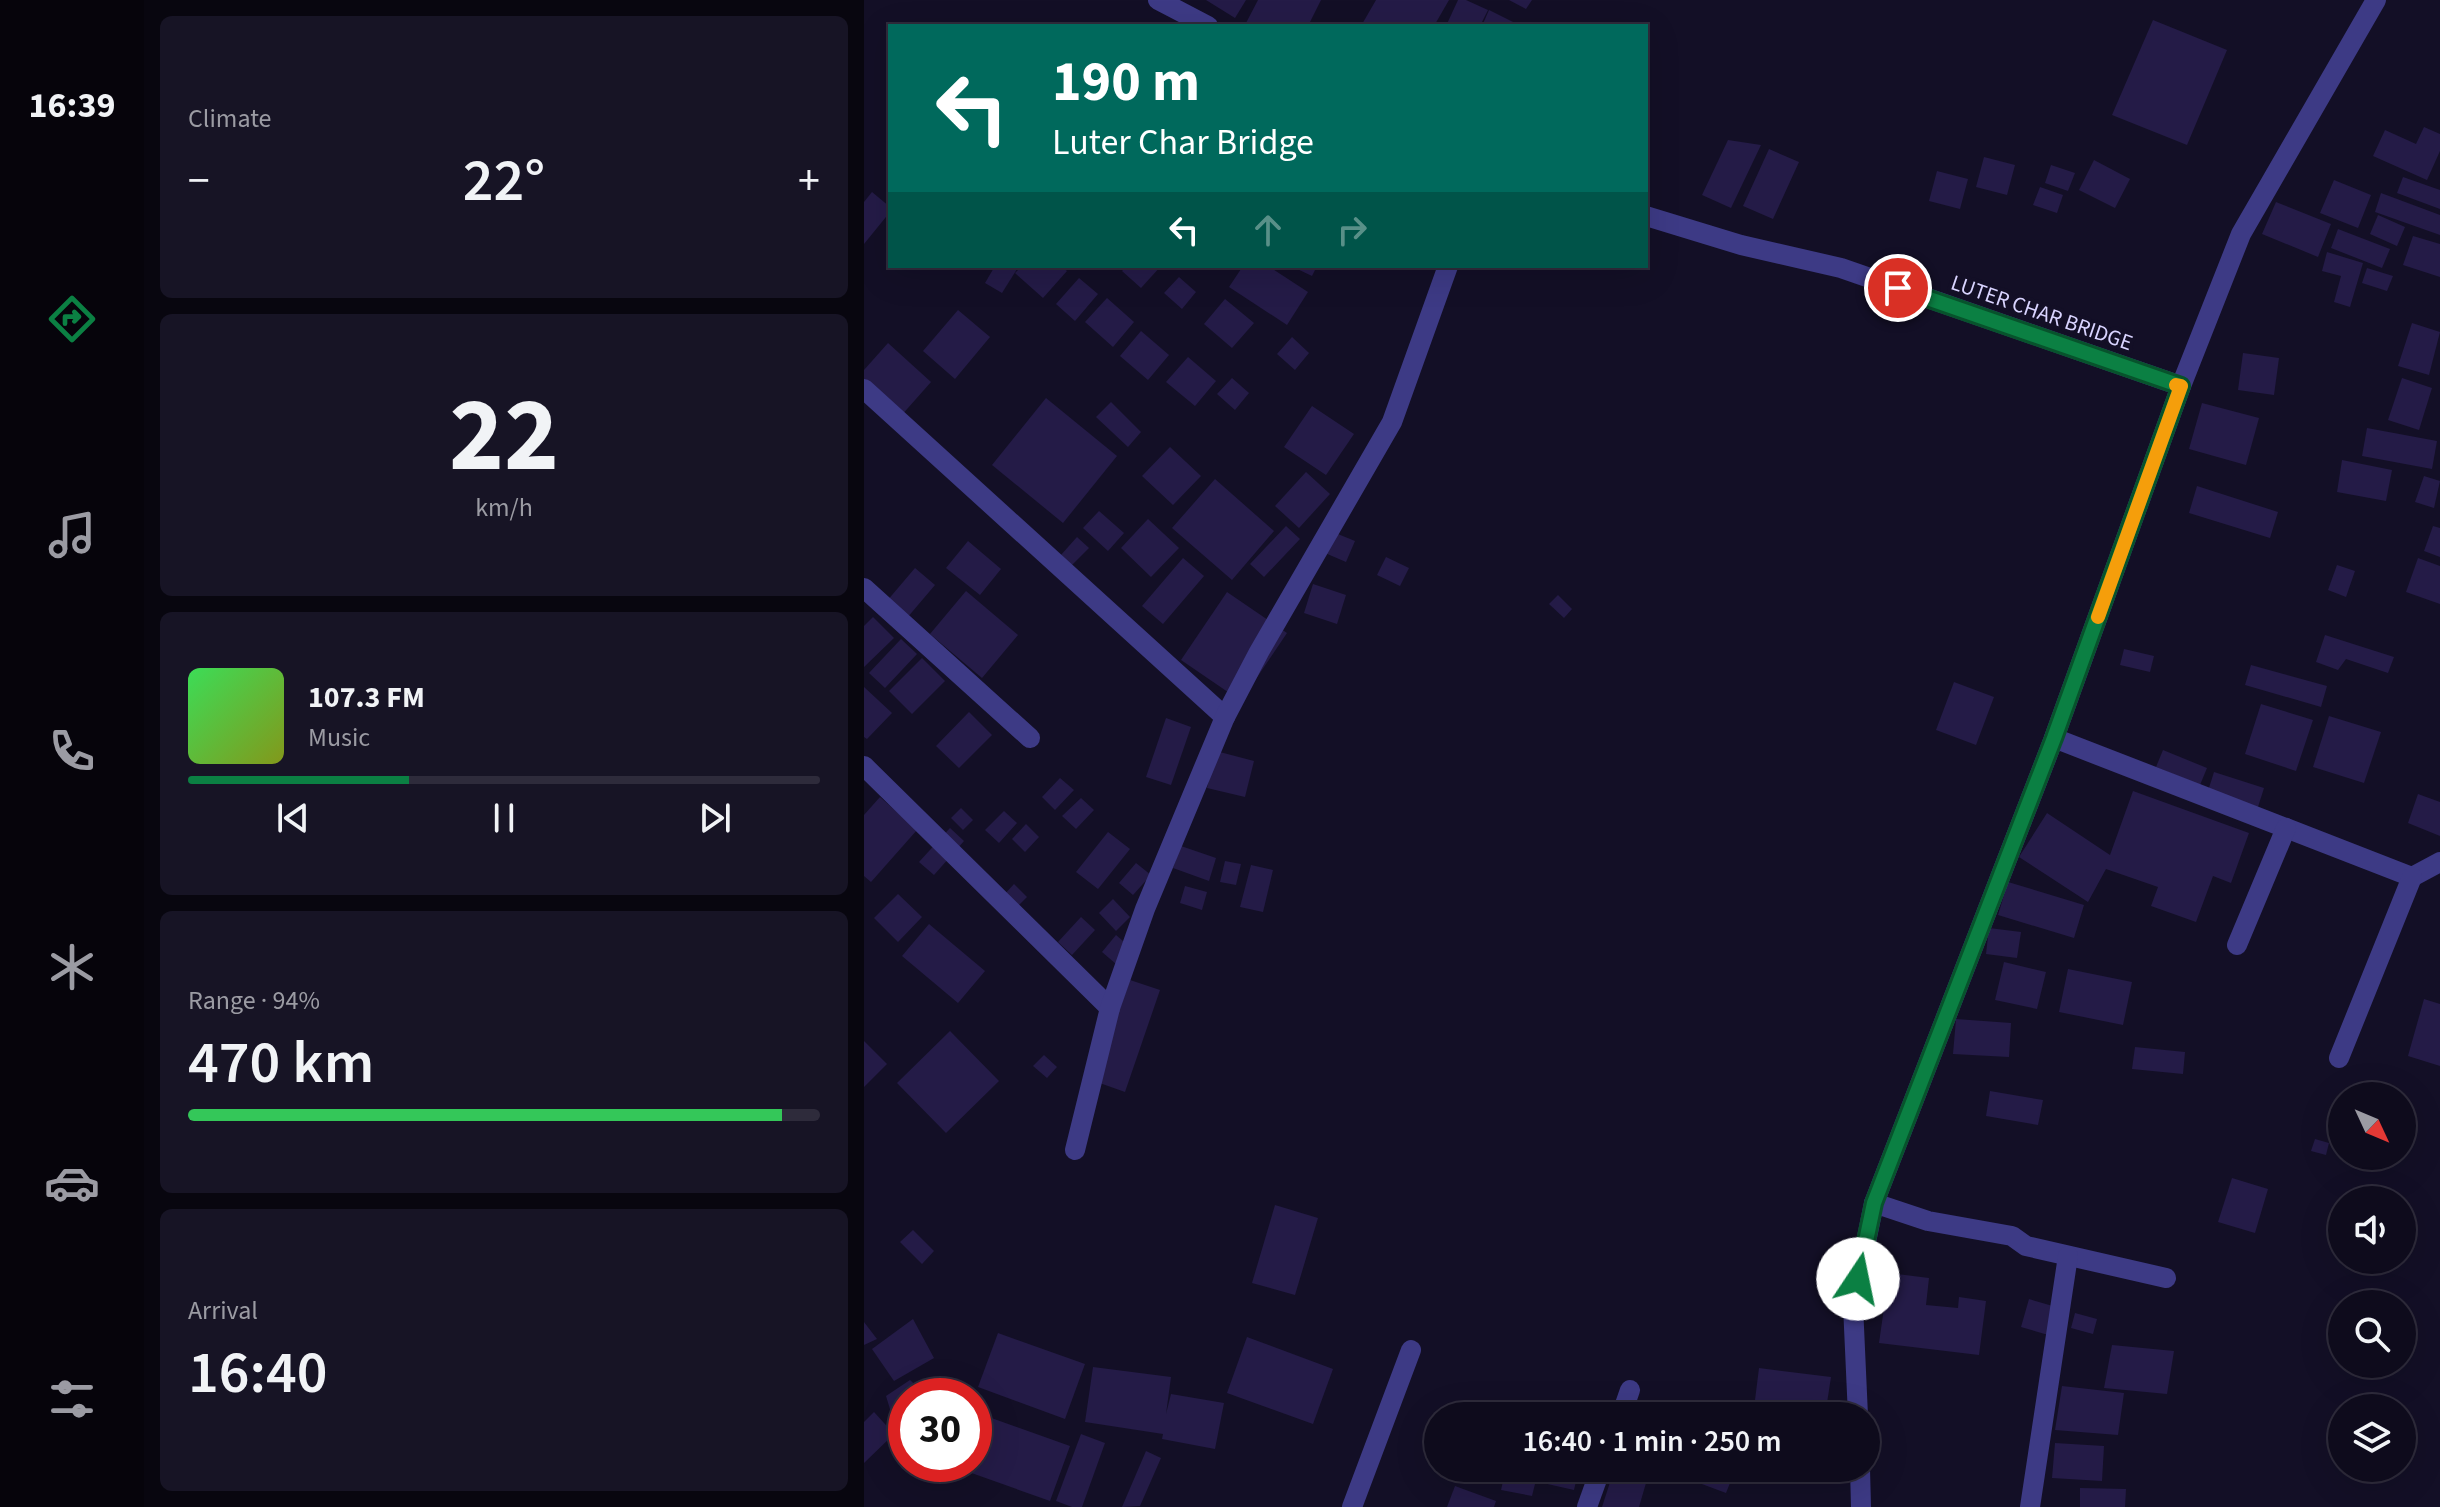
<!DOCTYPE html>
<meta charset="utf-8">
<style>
:root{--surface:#0e0b1c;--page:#171425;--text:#f1f3f6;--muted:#9b9ba3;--line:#2e2b3b;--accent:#0b8043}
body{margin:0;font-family:"Source Sans 3",sans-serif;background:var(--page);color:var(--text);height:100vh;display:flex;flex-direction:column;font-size:30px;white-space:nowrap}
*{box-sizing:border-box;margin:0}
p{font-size:26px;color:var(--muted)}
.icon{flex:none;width:44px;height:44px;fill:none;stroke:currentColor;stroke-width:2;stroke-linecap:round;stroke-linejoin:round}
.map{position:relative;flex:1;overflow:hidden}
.drawer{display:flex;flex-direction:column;gap:16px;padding:16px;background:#08060f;width:720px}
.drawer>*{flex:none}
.hud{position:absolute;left:24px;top:24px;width:760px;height:244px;border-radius:0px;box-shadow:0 8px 32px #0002,0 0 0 2px var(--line);background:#00695c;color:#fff;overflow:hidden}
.needle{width:52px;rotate:134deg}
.buttons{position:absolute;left:1464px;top:1082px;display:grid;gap:16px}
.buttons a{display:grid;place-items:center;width:88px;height:88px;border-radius:50%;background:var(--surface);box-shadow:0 8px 32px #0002,0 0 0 2px var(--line);font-size:40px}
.speed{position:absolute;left:24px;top:1378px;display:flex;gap:16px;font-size:40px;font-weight:700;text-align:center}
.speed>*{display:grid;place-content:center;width:104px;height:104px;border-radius:50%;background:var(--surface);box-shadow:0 8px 32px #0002,0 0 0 2px var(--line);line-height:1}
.speed .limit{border:12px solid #d22;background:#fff;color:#111}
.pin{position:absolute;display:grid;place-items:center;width:68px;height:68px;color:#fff;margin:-34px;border:4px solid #fff;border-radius:50%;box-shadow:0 2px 8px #0007}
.me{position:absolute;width:88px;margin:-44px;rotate:11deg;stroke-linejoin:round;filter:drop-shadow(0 0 6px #0008)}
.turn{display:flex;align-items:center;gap:28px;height:168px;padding:0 32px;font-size:36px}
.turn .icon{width:104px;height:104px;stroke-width:2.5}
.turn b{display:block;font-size:56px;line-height:68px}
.lanes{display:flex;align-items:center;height:76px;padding:0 32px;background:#0003;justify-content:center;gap:40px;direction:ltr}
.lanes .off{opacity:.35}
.big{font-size:60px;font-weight:600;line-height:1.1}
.drawer .widget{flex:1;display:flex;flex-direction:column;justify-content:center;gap:12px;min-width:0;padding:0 28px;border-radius:12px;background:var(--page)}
.drawer .dial{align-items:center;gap:0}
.dial b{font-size:104px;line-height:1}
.song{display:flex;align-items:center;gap:24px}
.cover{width:96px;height:96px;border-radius:12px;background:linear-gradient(135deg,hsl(130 70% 55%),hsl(70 70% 35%))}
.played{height:8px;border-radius:4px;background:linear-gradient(90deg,var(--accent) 35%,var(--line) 35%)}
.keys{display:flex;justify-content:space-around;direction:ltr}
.heat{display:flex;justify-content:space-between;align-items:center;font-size:44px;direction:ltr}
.charge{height:12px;border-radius:6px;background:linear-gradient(90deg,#34c759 94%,var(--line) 0)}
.trip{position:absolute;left:560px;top:1402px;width:456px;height:80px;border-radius:40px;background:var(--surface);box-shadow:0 8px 32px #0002,0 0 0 2px var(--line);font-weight:600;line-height:80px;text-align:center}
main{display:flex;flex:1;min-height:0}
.tabs{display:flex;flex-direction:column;width:144px;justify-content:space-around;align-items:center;background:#06040b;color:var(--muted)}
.tabs .icon{width:56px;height:56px}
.tabs .on{color:var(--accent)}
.tabs b{font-size:36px;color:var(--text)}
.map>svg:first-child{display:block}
.building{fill:#241b47}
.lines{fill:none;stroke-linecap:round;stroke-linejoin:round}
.minor{stroke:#3d3a85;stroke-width:20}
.route-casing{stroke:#07532c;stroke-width:20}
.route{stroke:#0b8043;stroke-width:14}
.slow{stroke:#f59e0b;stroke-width:14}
.labels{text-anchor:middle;stroke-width:8;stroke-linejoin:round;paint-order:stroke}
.street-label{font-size:22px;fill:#d9d4ff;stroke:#130f26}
</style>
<main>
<nav class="tabs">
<b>16:39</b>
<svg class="icon on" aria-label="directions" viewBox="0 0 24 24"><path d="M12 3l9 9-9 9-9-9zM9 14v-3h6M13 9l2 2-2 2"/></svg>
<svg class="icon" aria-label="music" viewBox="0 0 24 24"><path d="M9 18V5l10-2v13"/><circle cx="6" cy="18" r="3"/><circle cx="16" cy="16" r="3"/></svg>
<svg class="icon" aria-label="phone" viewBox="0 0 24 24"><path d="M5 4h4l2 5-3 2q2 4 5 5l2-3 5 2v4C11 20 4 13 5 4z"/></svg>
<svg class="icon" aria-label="climate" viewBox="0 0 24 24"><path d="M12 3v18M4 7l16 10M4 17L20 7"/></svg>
<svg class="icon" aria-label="car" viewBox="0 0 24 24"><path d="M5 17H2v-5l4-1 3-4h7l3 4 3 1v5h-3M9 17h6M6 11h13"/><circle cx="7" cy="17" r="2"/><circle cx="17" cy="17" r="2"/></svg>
<svg class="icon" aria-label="filters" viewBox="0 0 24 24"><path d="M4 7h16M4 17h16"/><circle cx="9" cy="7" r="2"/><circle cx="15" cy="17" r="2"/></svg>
</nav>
<section class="drawer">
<div class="widget"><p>Climate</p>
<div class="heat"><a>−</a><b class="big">22°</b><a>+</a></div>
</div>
<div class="widget dial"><b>22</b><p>km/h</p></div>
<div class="widget">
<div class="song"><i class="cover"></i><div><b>107.3 FM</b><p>Music</p></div></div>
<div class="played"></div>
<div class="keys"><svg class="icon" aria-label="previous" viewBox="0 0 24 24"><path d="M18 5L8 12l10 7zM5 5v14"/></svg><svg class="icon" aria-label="pause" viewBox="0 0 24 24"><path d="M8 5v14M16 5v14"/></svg><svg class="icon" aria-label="next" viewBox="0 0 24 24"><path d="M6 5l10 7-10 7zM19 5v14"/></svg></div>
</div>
<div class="widget"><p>Range · 94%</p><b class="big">470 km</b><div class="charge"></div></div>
<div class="widget"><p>Arrival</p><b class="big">16:40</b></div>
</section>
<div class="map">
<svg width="1576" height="1507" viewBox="0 0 1576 1507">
<rect width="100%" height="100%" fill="#130f26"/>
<g class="building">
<polygon points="342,0 382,0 371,18"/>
<polygon points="394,0 457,0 444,26 388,26 382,23"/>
<polygon points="512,0 585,0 570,26 497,26"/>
<polygon points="594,0 602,0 624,10 616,26 582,26"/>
<polygon points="645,0 668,0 662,9"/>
<polygon points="625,10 653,24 652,26 618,26"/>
<polygon points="1289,20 1363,50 1323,145 1248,115"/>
<polygon points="1560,127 1576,134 1576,151 1563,180 1509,156 1521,130 1552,144"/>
<polygon points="864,140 897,145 867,208 838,195"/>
<polygon points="905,149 935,162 909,219 879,206"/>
<polygon points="1120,157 1151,165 1143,195 1112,187"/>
<polygon points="1230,160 1266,179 1251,208 1215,190"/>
<polygon points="1187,165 1211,173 1204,191 1181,183"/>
<polygon points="1073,171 1104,179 1096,209 1065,201"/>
<polygon points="1539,177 1576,190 1576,209 1533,193"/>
<polygon points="1470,180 1507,195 1494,228 1456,213"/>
<polygon points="1176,187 1199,195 1193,213 1169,205"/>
<polygon points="8,192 26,207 26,212 0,244 0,202"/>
<polygon points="1517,193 1576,215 1576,235 1511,212"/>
<polygon points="1412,202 1467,224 1454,257 1398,234"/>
<polygon points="1514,215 1541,227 1533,246 1506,234"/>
<polygon points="1474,229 1526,249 1518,268 1467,248"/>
<polygon points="1549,236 1576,244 1576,277 1539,265"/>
<polygon points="1463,252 1499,263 1486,307 1470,302 1477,276 1458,271"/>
<polygon points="131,266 155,266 138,293 121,283"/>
<polygon points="158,266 197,266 203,271 179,298 151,273"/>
<polygon points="263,266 297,266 277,288 258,271"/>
<polygon points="379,266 404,266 444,292 423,325 365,287"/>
<polygon points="427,266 453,266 448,276"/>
<polygon points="1503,268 1529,276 1523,291 1498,283"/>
<polygon points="315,277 332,292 318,309 300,293"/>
<polygon points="215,278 234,294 211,321 192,304"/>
<polygon points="243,298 270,322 249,347 221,322"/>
<polygon points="361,299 390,323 368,348 340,324"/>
<polygon points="94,310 126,337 91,379 59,351"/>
<polygon points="1548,323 1576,332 1565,375 1534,366"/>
<polygon points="277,331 305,355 284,380 256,356"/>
<polygon points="428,337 445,353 431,370 413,354"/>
<polygon points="24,343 67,382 36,417 0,385 0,370"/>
<polygon points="1379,353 1415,358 1410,395 1374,390"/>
<polygon points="324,357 352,381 331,406 302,382"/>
<polygon points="368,378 385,393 371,410 353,394"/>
<polygon points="1538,378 1568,388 1555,430 1524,420"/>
<polygon points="182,398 253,456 199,523 128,465"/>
<polygon points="247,402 277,432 264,447 232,417"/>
<polygon points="1338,403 1395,418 1382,465 1325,449"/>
<polygon points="448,406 490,434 462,475 420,447"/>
<polygon points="1503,428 1573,441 1568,469 1498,456"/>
<polygon points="306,447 337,476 309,505 278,476"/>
<polygon points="1478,460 1528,470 1522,501 1473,492"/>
<polygon points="442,472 466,494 435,528 411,506"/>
<polygon points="1560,476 1576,481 1570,508 1551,502"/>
<polygon points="351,479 410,531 368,580 308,528"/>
<polygon points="1333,486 1414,512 1406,538 1325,513"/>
<polygon points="235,511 260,533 244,551 219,528"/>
<polygon points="284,519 315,548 287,577 257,548"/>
<polygon points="422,526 436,539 400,577 386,564"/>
<polygon points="1569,526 1576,528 1576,557 1560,551"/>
<polygon points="469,532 491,541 482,562 461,553"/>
<polygon points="213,537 225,548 207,566 196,556"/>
<polygon points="104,541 137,569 116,595 82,568"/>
<polygon points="522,557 545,568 536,586 513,575"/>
<polygon points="319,558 340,576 299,624 278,606"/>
<polygon points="1554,558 1576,566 1576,604 1542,592"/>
<polygon points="1473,565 1491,571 1482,597 1464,590"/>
<polygon points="51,568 71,585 37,625 17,608"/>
<polygon points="449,584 482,595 473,624 440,613"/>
<polygon points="102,591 154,635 118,678 66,634"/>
<polygon points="363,592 423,633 377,701 317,660"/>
<polygon points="694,595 708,609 700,618 685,604"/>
<polygon points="9,617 30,638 0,667 0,626"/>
<polygon points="1461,635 1530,657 1524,673 1482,659 1474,670 1452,662"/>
<polygon points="37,639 53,654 21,688 5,673"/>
<polygon points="1260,649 1290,656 1286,672 1256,665"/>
<polygon points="58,658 81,681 48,714 25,691"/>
<polygon points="1387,665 1463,686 1457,707 1381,685"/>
<polygon points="1090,682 1130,697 1112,745 1072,730"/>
<polygon points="0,687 28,713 3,739 0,737"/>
<polygon points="1397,704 1449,720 1432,771 1381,754"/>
<polygon points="105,712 128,735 95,768 72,746"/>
<polygon points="1465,716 1517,732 1500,783 1449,767"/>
<polygon points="302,718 327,727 307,785 282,777"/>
<polygon points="1299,750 1343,768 1336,785 1292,767"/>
<polygon points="352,751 390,761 381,797 343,788"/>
<polygon points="1350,772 1400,788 1394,807 1344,791"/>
<polygon points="196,778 210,790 191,810 178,797"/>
<polygon points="1269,791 1385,833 1367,883 1349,876 1332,922 1287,906 1294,887 1242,869 1224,902 1155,857 1183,813 1246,855"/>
<polygon points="1554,794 1576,802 1576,836 1544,823"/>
<polygon points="16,797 53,830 7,882 0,876 0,815"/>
<polygon points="217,798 230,810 212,829 198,816"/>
<polygon points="97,808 109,820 99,830 87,818"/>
<polygon points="140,811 153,823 135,843 121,830"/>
<polygon points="162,824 175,837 161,852 148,839"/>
<polygon points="86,828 100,841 70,875 55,862"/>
<polygon points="244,832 266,849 234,889 212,872"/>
<polygon points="317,846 352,858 345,881 309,868"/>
<polygon points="361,861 377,864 372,885 356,882"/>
<polygon points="272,863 287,875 269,895 255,883"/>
<polygon points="387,865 409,870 399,912 376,907"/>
<polygon points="1144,882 1220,905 1210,938 1134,915"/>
<polygon points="150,884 163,897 152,908 139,896"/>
<polygon points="321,886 343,892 338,910 316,903"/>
<polygon points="34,894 58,917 34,942 10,918"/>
<polygon points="249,899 266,917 252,931 235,913"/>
<polygon points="217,917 231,930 208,955 194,942"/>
<polygon points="65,924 121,971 94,1003 38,956"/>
<polygon points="1125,928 1157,932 1153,958 1122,954"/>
<polygon points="252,935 266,947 252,964 238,952"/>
<polygon points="1140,962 1182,972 1173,1009 1131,1000"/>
<polygon points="1204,969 1268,982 1259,1025 1195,1012"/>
<polygon points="266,980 296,990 261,1092 230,1081"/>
<polygon points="1560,999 1576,1004 1576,1066 1544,1056"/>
<polygon points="1092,1019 1147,1023 1145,1057 1089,1054"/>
<polygon points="86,1031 135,1081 82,1133 33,1083"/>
<polygon points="0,1041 23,1064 0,1087"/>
<polygon points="1271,1047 1321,1052 1319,1074 1268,1069"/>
<polygon points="180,1055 193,1067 183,1078 169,1066"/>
<polygon points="1126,1091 1179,1100 1174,1125 1122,1116"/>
<polygon points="1451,1139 1465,1143 1462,1155 1447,1151"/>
<polygon points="1368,1178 1404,1189 1391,1233 1354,1222"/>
<polygon points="411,1205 454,1218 431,1295 388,1283"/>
<polygon points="49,1230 70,1251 58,1264 36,1242"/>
<polygon points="1025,1273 1065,1278 1062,1305 1094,1308 1095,1297 1122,1301 1115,1355 1015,1343"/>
<polygon points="1165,1299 1199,1309 1191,1337 1157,1327"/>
<polygon points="1211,1313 1233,1319 1229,1334 1207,1328"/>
<polygon points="49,1319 70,1358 30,1381 8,1349"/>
<polygon points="0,1322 13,1339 0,1345"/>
<polygon points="134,1333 221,1364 201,1419 114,1387"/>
<polygon points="383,1337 469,1369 449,1424 363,1393"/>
<polygon points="1248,1345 1310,1351 1303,1394 1240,1388"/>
<polygon points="229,1367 307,1377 302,1414 307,1394 360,1403 351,1449 298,1439 299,1434 221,1422"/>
<polygon points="895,1368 967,1377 961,1416 889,1416"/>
<polygon points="46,1380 63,1396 42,1396 42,1436 29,1419 22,1396"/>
<polygon points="1198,1386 1260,1393 1254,1435 1191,1430"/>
<polygon points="10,1412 30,1434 0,1463 0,1422"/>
<polygon points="119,1415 206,1446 186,1501 99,1470 102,1464 110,1464 110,1441"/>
<polygon points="217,1434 241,1443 218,1507 208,1507 192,1501"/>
<polygon points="1191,1443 1240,1446 1238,1481 1188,1478"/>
<polygon points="282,1451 297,1458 276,1506 258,1507"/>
<polygon points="642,1468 675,1468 668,1496 637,1490"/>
<polygon points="683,1468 715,1468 710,1490 679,1483"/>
<polygon points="795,1468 872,1468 862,1493"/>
<polygon points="941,1468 974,1468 973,1475"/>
<polygon points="749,1473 782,1483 775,1507 738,1507"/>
<polygon points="591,1486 632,1501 630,1507 583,1507"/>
<polygon points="1216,1488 1262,1489 1261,1507 1216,1507"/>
</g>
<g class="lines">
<g class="minor">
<polyline points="294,0 344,26"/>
<polyline points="782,216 877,245 977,268 1317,386"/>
<polyline points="0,389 361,717"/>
<polyline points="0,588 166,738"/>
<polyline points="1190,738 1548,877 1576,862"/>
<polyline points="0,766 246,1008"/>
<polyline points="1373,945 1422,828"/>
<polyline points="1475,1058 1548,877"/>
<polyline points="211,1150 246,1008 281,909 361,717 395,652 528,422 584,266"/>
<polyline points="1010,1203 1064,1221 1148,1236 1162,1246 1302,1278"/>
<polyline points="757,1416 766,1390"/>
<polyline points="994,1416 989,1305 1010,1203 1190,738 1317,386 1377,234 1512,0"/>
<polyline points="996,1468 997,1507"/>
<polyline points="488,1507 547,1350"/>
<polyline points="723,1507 737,1468"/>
<polyline points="1166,1507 1204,1256"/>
</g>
</g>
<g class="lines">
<defs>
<polyline id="route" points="994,1279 1010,1203 1190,738 1317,386 1034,288"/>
</defs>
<use href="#route" class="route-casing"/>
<use href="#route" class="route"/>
<polyline class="slow" points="1234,617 1317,386 1312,385"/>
</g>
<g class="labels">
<g class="street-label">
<text transform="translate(1178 312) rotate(19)" y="8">LUTER CHAR BRIDGE</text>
</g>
</g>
</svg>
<div class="buttons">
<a><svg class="needle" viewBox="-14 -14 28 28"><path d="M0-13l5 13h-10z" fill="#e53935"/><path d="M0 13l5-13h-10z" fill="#9b9ba3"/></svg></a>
<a><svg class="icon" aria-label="sound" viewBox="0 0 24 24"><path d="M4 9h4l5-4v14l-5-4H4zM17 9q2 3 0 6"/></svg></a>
<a><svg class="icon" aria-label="search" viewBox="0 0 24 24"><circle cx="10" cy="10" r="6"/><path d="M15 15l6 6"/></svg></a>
<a><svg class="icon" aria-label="layers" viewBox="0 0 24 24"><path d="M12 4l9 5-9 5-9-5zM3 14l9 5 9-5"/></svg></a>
</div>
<div class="speed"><div class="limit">30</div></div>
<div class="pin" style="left:1034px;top:288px;background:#d93025"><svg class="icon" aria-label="arrive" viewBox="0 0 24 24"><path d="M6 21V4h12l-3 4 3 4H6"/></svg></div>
<svg class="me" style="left:994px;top:1279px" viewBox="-20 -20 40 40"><circle r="19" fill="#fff"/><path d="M0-13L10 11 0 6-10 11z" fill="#0b8043"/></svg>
<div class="trip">16:40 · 1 min · 250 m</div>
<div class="hud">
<div class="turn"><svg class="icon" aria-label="left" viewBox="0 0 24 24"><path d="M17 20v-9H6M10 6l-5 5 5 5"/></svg><div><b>190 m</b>Luter Char Bridge</div></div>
<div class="lanes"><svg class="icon" aria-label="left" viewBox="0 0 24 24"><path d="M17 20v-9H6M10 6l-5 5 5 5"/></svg><svg class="icon off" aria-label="ahead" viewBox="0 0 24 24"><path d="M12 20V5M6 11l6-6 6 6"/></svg><svg class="icon off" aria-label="right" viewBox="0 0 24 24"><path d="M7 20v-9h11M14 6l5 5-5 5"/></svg></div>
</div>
</div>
</main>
